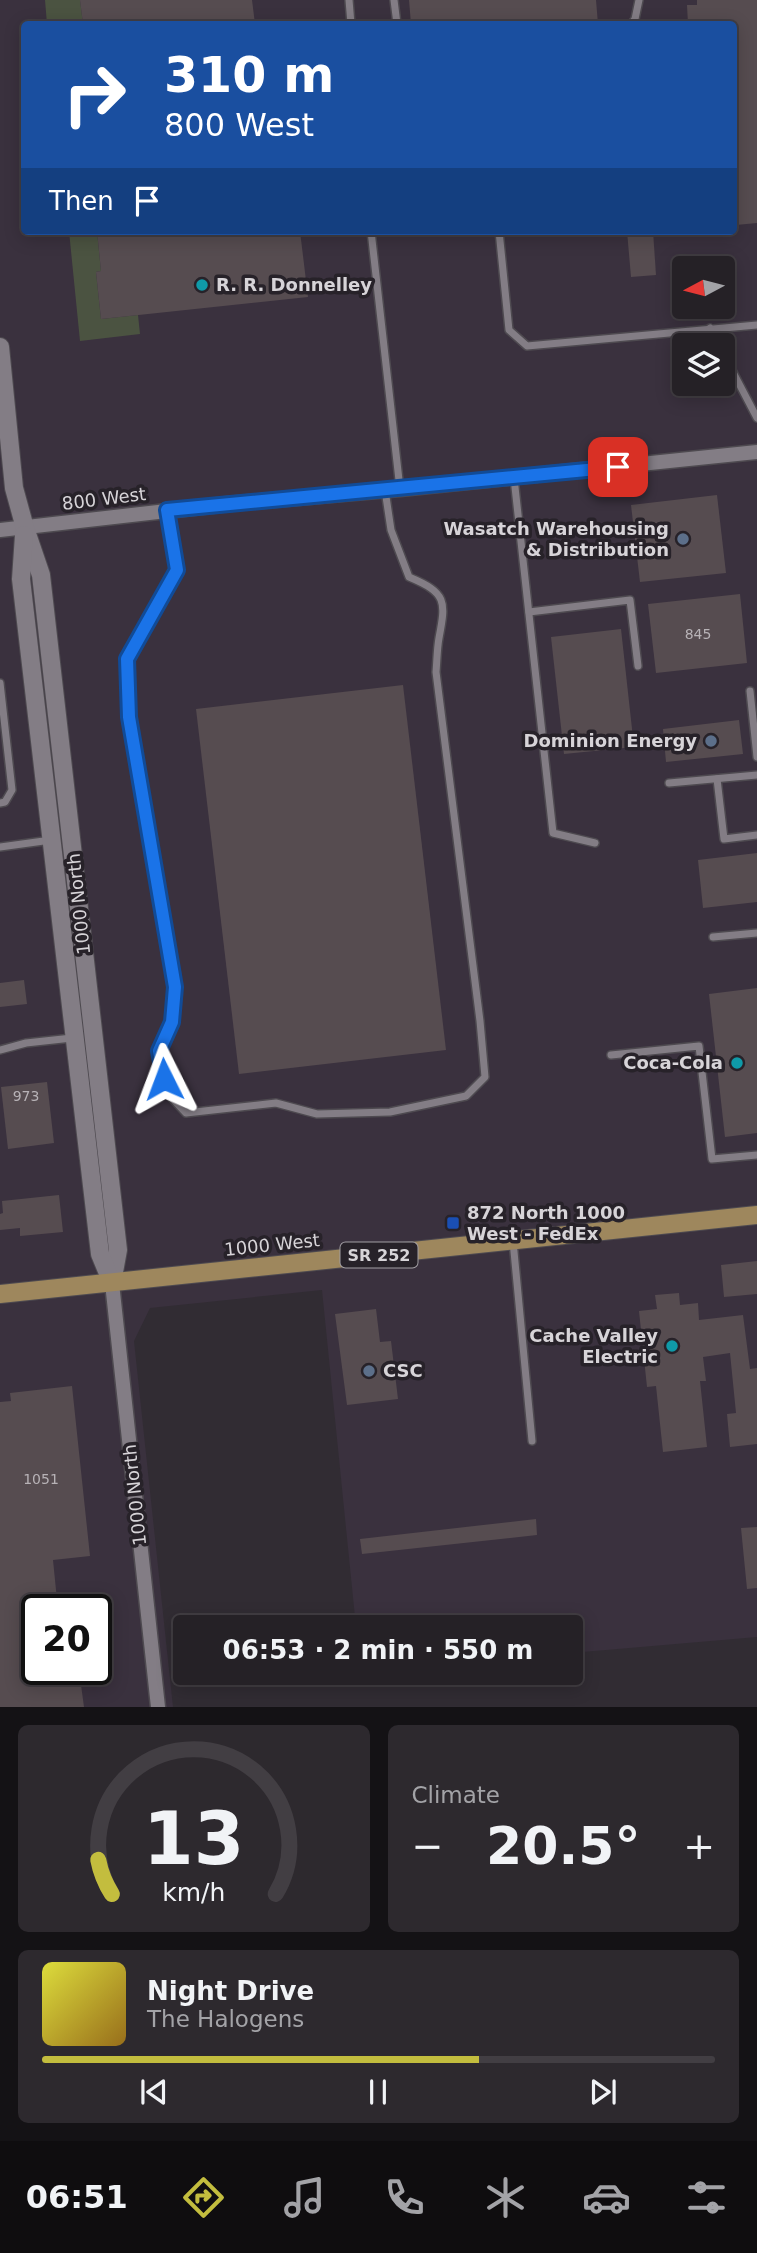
<!DOCTYPE html>
<meta charset="utf-8">
<style>
:root{--surface:#252126;--page:#2d292e;--text:#f1f3f6;--muted:#a3a3a7;--line:#423e43;--accent:#c3bd3e}
body{margin:0;font-family:"DejaVu Sans",sans-serif;background:var(--page);color:var(--text);height:100vh;display:flex;flex-direction:column;font-size:26px;white-space:nowrap}
*{box-sizing:border-box;margin:0}
p{font-size:23px;color:var(--muted)}
.icon{flex:none;width:38px;height:38px;fill:none;stroke:currentColor;stroke-width:2;stroke-linecap:round;stroke-linejoin:round}
.map{position:relative;height:1707px;overflow:hidden}
.sheet{display:flex;flex-direction:column;gap:18px;padding:18px;background:#141215;flex:1}
.sheet>*{flex:none}
.hud{position:absolute;left:21px;top:21px;width:716px;height:214px;border-radius:7px;box-shadow:0 4px 18px #0003,0 0 0 2px var(--line);background:#1a4fa0;color:#fff;overflow:hidden}
.needle{width:46px;rotate:263deg}
.fabs{position:absolute;left:672px;top:256px;display:grid;gap:14px}
.fabs a{display:grid;place-items:center;width:63px;height:63px;border-radius:7px;background:var(--surface);box-shadow:0 4px 18px #0003,0 0 0 2px var(--line);font-size:35px}
.speed{position:absolute;left:21px;top:1594px;display:flex;gap:14px;font-size:35px;font-weight:700;text-align:center}
.speed>*{display:grid;place-content:center;width:91px;height:91px;border-radius:50%;background:var(--surface);box-shadow:0 4px 18px #0003,0 0 0 2px var(--line);line-height:1}
.speed .limit{border:4px solid #111;border-radius:10px;background:#fff;color:#111}
.pin{position:absolute;display:grid;place-items:center;width:60px;height:60px;color:#fff;margin:-30px;border-radius:14px;box-shadow:0 4px 10px #0006}
.me{position:absolute;width:77px;margin:-38px;rotate:357deg;stroke-linejoin:round;filter:drop-shadow(0 0 5px #0008)}
.turn{display:flex;align-items:center;gap:24px;height:147px;padding:0 28px;font-size:32px}
.turn .icon{width:91px;height:91px;stroke-width:2.5}
.turn b{display:block;font-size:49px;line-height:60px}
.then{display:flex;align-items:center;height:66px;padding:0 28px;background:#0003;gap:14px;font-size:26px}
.big{font-size:52px;font-weight:700;line-height:1.1}
.sheet .tile{flex:1;display:flex;flex-direction:column;justify-content:center;gap:10px;min-width:0;padding:0 24px;border-radius:10px;background:var(--page)}
.sheet .dial{align-items:center;gap:0}
.dial svg{height:182px;overflow:visible;fill:none;stroke:var(--line);stroke-width:7;stroke-linecap:round;text-anchor:middle}
.dial text{fill:var(--text);stroke:none}
.song{display:flex;align-items:center;gap:21px}
.cover{width:84px;height:84px;border-radius:10px;background:linear-gradient(135deg,hsl(60 70% 55%),hsl(40 70% 35%))}
.played{height:7px;border-radius:4px;background:linear-gradient(90deg,var(--accent) 65%,var(--line) 65%)}
.keys{display:flex;justify-content:space-around;direction:ltr}
.heat{display:flex;justify-content:space-between;align-items:center;font-size:38px;direction:ltr}
.sheet .tiles{flex:1;display:grid;gap:18px;grid-template-columns:1fr 1fr}
.tile:last-child{grid-column:span 2}
.trip{position:absolute;left:173px;top:1615px;width:410px;height:70px;border-radius:7px;background:var(--surface);box-shadow:0 4px 18px #0003,0 0 0 2px var(--line);font-weight:700;line-height:70px;text-align:center}
.tab-bar{display:flex;height:112px;justify-content:space-around;align-items:center;background:#0f0d0f;color:var(--muted)}
.tab-bar .icon{width:49px;height:49px}
.tab-bar .current{color:var(--accent)}
.tab-bar b{font-size:32px;color:var(--text)}
.map>svg:first-child{display:block}
.built{fill:#3a313e;fill-rule:evenodd}
.green{fill:#4b5341}
.building{fill:#564c50}
.lines{fill:none;stroke-linecap:round;stroke-linejoin:round}
.service-casing{stroke:#4e4a50;stroke-width:10}
.minor-casing{stroke:#4e4a50;stroke-width:17}
.tertiary-casing{stroke:#4e4a50;stroke-width:20}
.primary-casing{stroke:#4e4a50;stroke-width:20}
.service{stroke:#837d85;stroke-width:7}
.minor{stroke:#837d85;stroke-width:14}
.tertiary{stroke:#837d85;stroke-width:18}
.primary{stroke:#9e875d;stroke-width:18}
.route-casing{stroke:#114b97;stroke-width:18}
.route{stroke:#1a73e8;stroke-width:12}
.culture-dot{fill:#0f9aa8;stroke:#272229;stroke-width:2.5}
.service-dot{fill:#5c6f8a;stroke:#272229;stroke-width:2.5}
.transit-dot{fill:#1a4fb4;stroke:#272229;stroke-width:2.5}
.labels{text-anchor:middle;stroke-width:7;stroke-linejoin:round;paint-order:stroke}
.number-label{font-size:14px;fill:#b7b2b6}
.shield{fill:#272229;stroke:#a29fa4;stroke-width:2}
.shield-label{font-size:16px;font-weight:bold;fill:#d7d4d8}
.poi-label{font-size:18px;font-weight:bold;fill:#d7d4d8;stroke:#272229;text-anchor:end}
.street-label{font-size:18px;fill:#d7d4d8;stroke:#272229}
</style>
<div class="map">
<svg width="757" height="1707" viewBox="0 0 757 1707">
<rect width="100%" height="100%" fill="#312c33"/>
<path class="built" d="M 0,0 L 757,0 L 757,1637 L 571,1653 L 570,1628 L 356,1627 L 322,1290 L 150,1308 L 134,1341 L 173,1707 L 0,1707 ZM 24,24 L 733,24 L 733,231 L 24,231 ZM 684,268 L 723,268 L 723,306 L 684,306 ZM 684,345 L 723,345 L 723,383 L 684,383 ZM 37,1610 L 96,1610 L 96,1670 L 37,1670 Z"/>
<g class="green">
<polygon points="45,0 80,0 83,24 47,24"/>
<polygon points="69,231 97,231 101,271 96,272 101,319 138,315 140,334 80,341"/>
</g>
<g class="building">
<polygon points="80,0 252,0 255,24 83,24"/>
<polygon points="409,0 596,0 598,24 411,24"/>
<polygon points="697,0 757,0 757,223 736,225 735,214 733,214 733,24 688,24 687,5 697,5"/>
<polygon points="97,231 300,231 308,297 101,319 96,272 101,271"/>
<polygon points="627,231 653,231 656,275 631,277"/>
<polygon points="717,495 726,573 640,582 631,505"/>
<polygon points="740,594 747,663 656,673 648,604"/>
<polygon points="621,629 634,747 564,754 551,637"/>
<polygon points="403,685 446,1050 239,1074 196,709"/>
<polygon points="739,720 743,754 666,762 663,729"/>
<polygon points="757,853 757,902 703,908 698,860"/>
<polygon points="24,980 27,1004 0,1007 0,983"/>
<polygon points="757,988 757,1133 725,1137 709,994"/>
<polygon points="47,1082 54,1143 8,1149 1,1087"/>
<polygon points="59,1195 63,1232 20,1236 20,1228 0,1230 0,1214 3,1213 2,1201"/>
<polygon points="757,1261 757,1294 724,1297 721,1265"/>
<polygon points="679,1293 680,1305 698,1303 699,1320 743,1315 750,1369 757,1368 757,1444 730,1447 727,1414 736,1413 730,1353 703,1357 706,1381 700,1381 707,1447 663,1452 656,1386 647,1387 639,1311 657,1309 655,1295"/>
<polygon points="376,1309 380,1342 391,1341 398,1399 347,1405 335,1314"/>
<polygon points="72,1386 90,1556 53,1560 58,1610 37,1610 37,1670 79,1670 84,1707 0,1707 0,1402 11,1401 10,1393"/>
<polygon points="536,1519 537,1535 362,1554 360,1539"/>
<polygon points="757,1527 757,1588 747,1589 741,1528"/>
</g>
<g class="lines">
<defs>
<g id="service">
<polyline points="349,0 351,24"/>
<polyline points="394,0 397,24"/>
<polyline points="631,24 635,19 639,0"/>
<polyline points="371,231 400,489"/>
<polyline points="499,231 509,330 527,346 757,325"/>
<polyline points="710,328 719,345"/>
<polyline points="723,353 757,418"/>
<polyline points="514,478 553,833 595,843"/>
<path d="M 167,511 L 177,570 L 127,659 L 129,717 L 175,987 L 171,1022 L 159,1051 L 164,1078 L 170,1096 L 186,1113 L 276,1103 L 317,1114 L 390,1112 L 466,1096 L 485,1077 L 480,1021 L 436,672 C 437,661 437,649 439,638 C 446,601 447,593 409,577 L 391,530 L 385,490"/>
<polyline points="529,612 630,600 638,666"/>
<polyline points="0,683 12,790 5,802 0,803"/>
<polyline points="750,691 757,757"/>
<polyline points="717,779 724,839 757,835"/>
<polyline points="669,783 757,775"/>
<polyline points="0,847 51,840"/>
<polyline points="713,937 757,933"/>
<polyline points="0,1050 26,1043 72,1038"/>
<polyline points="611,1055 699,1046 712,1159 757,1155"/>
<polyline points="513,1241 532,1441"/>
</g>
<g id="minor">
<polyline points="0,530 228,504 400,489 757,452"/>
<polyline points="112,1283 158,1707"/>
</g>
<g id="tertiary">
<polyline points="0,347 14,488 25,528 41,575 118,1250 112,1283"/>
<polyline points="24,535 21,579 100,1254 112,1283"/>
</g>
<polyline id="primary" points="0,1294 757,1215"/>
</defs>
<use href="#service" class="service-casing"/>
<use href="#minor" class="minor-casing"/>
<use href="#tertiary" class="tertiary-casing"/>
<use href="#primary" class="primary-casing"/>
<use href="#service" class="service"/>
<use href="#minor" class="minor"/>
<use href="#tertiary" class="tertiary"/>
<use href="#primary" class="primary"/>
</g>
<g class="lines">
<defs>
<polyline id="route" points="164,1079 159,1051 172,1022 175,987 129,717 127,659 177,570 167,510 618,467"/>
</defs>
<use href="#route" class="route-casing"/>
<use href="#route" class="route"/>
</g>
<g class="culture-dot">
<circle cx="202" cy="285" r="7"/>
<circle cx="737" cy="1063" r="7"/>
<circle cx="672" cy="1346" r="7"/>
</g>
<g class="service-dot">
<circle cx="683" cy="539" r="7"/>
<circle cx="711" cy="741" r="7"/>
<circle cx="369" cy="1371" r="7"/>
</g>
<rect class="transit-dot" x="446" y="1216" width="14" height="14" rx="3.5"/>
<g class="labels">
<g class="number-label">
<text x="698" y="639">845</text>
<text x="26" y="1101">973</text>
<text x="41" y="1484">1051</text>
</g>
<rect class="shield" x="340.5" y="1242.5" width="77" height="25" rx="5"/>
<g class="shield-label">
<text x="379" y="1261">SR 252</text>
</g>
<g class="poi-label">
<text x="216" y="291" text-anchor="start">R. R. Donnelley</text>
<text x="669" y="535">Wasatch Warehousing<tspan x="669" dy="21">&amp; Distribution</tspan></text>
<text x="697" y="747">Dominion Energy</text>
<text x="723" y="1069">Coca-Cola</text>
<text x="467" y="1219" text-anchor="start">872 North 1000<tspan x="467" dy="21">West - FedEx</tspan></text>
<text x="658" y="1342">Cache Valley<tspan x="658" dy="21">Electric</tspan></text>
<text x="383" y="1377" text-anchor="start">CSC</text>
</g>
<g class="street-label">
<text transform="translate(104 499) rotate(-7)" y="6">800 West</text>
<text transform="translate(79 904) rotate(-96)" y="6">1000 North</text>
<text transform="translate(272 1245) rotate(-6)" y="6">1000 West</text>
<text transform="translate(135 1495) rotate(-96)" y="6">1000 North</text>
</g>
</g>
</svg>
<div class="fabs">
<a><svg class="needle" viewBox="-14 -14 28 28"><path d="M0-13l5 13h-10z" fill="#e53935"/><path d="M0 13l5-13h-10z" fill="#a3a3a7"/></svg></a>
<a><svg class="icon" aria-label="layers" viewBox="0 0 24 24"><path d="M12 4l9 5-9 5-9-5zM3 14l9 5 9-5"/></svg></a>
</div>
<div class="speed"><div class="limit">20</div></div>
<div class="pin" style="left:618px;top:467px;background:#d93025"><svg class="icon" aria-label="arrive" viewBox="0 0 24 24"><path d="M6 21V4h12l-3 4 3 4H6"/></svg></div>
<svg class="me" style="left:164px;top:1079px" viewBox="-20 -20 40 40"><path d="M0-17L14 15 0 8-14 15z" fill="#1a73e8" stroke="#fff" stroke-width="4"/></svg>
<div class="trip">06:53 · 2 min · 550 m</div>
<div class="hud">
<div class="turn"><svg class="icon" aria-label="right" viewBox="0 0 24 24"><path d="M7 20v-9h11M14 6l5 5-5 5"/></svg><div><b>310 m</b>800 West</div></div>
<div class="then">Then<svg class="icon" aria-label="arrive" viewBox="0 0 24 24"><path d="M6 21V4h12l-3 4 3 4H6"/></svg></div>
</div>
</div>
<section class="sheet">
<div class="tiles">
<div class="tile dial"><svg viewBox="0 0 100 80">
<path d="M14 69A42 42 0 1 1 86 69"/>
<path d="M14 69A42 42 0 0 1 8 54" stroke="#c3bd3e"/>
<text x="50" y="56" font-size="32" font-weight="700">13</text>
<text x="50" y="72" font-size="11">km/h</text>
</svg></div>
<div class="tile"><p>Climate</p>
<div class="heat"><a>−</a><b class="big">20.5°</b><a>+</a></div>
</div>
<div class="tile">
<div class="song"><i class="cover"></i><div><b>Night Drive</b><p>The Halogens</p></div></div>
<div class="played"></div>
<div class="keys"><svg class="icon" aria-label="previous" viewBox="0 0 24 24"><path d="M18 5L8 12l10 7zM5 5v14"/></svg><svg class="icon" aria-label="pause" viewBox="0 0 24 24"><path d="M8 5v14M16 5v14"/></svg><svg class="icon" aria-label="next" viewBox="0 0 24 24"><path d="M6 5l10 7-10 7zM19 5v14"/></svg></div>
</div>
</div>
</section>
<nav class="tab-bar">
<b>06:51</b>
<svg class="icon current" aria-label="directions" viewBox="0 0 24 24"><path d="M12 3l9 9-9 9-9-9zM9 14v-3h6M13 9l2 2-2 2"/></svg>
<svg class="icon" aria-label="music" viewBox="0 0 24 24"><path d="M9 18V5l10-2v13"/><circle cx="6" cy="18" r="3"/><circle cx="16" cy="16" r="3"/></svg>
<svg class="icon" aria-label="phone" viewBox="0 0 24 24"><path d="M5 4h4l2 5-3 2q2 4 5 5l2-3 5 2v4C11 20 4 13 5 4z"/></svg>
<svg class="icon" aria-label="climate" viewBox="0 0 24 24"><path d="M12 3v18M4 7l16 10M4 17L20 7"/></svg>
<svg class="icon" aria-label="car" viewBox="0 0 24 24"><path d="M5 17H2v-5l4-1 3-4h7l3 4 3 1v5h-3M9 17h6M6 11h13"/><circle cx="7" cy="17" r="2"/><circle cx="17" cy="17" r="2"/></svg>
<svg class="icon" aria-label="filters" viewBox="0 0 24 24"><path d="M4 7h16M4 17h16"/><circle cx="9" cy="7" r="2"/><circle cx="15" cy="17" r="2"/></svg>
</nav>
